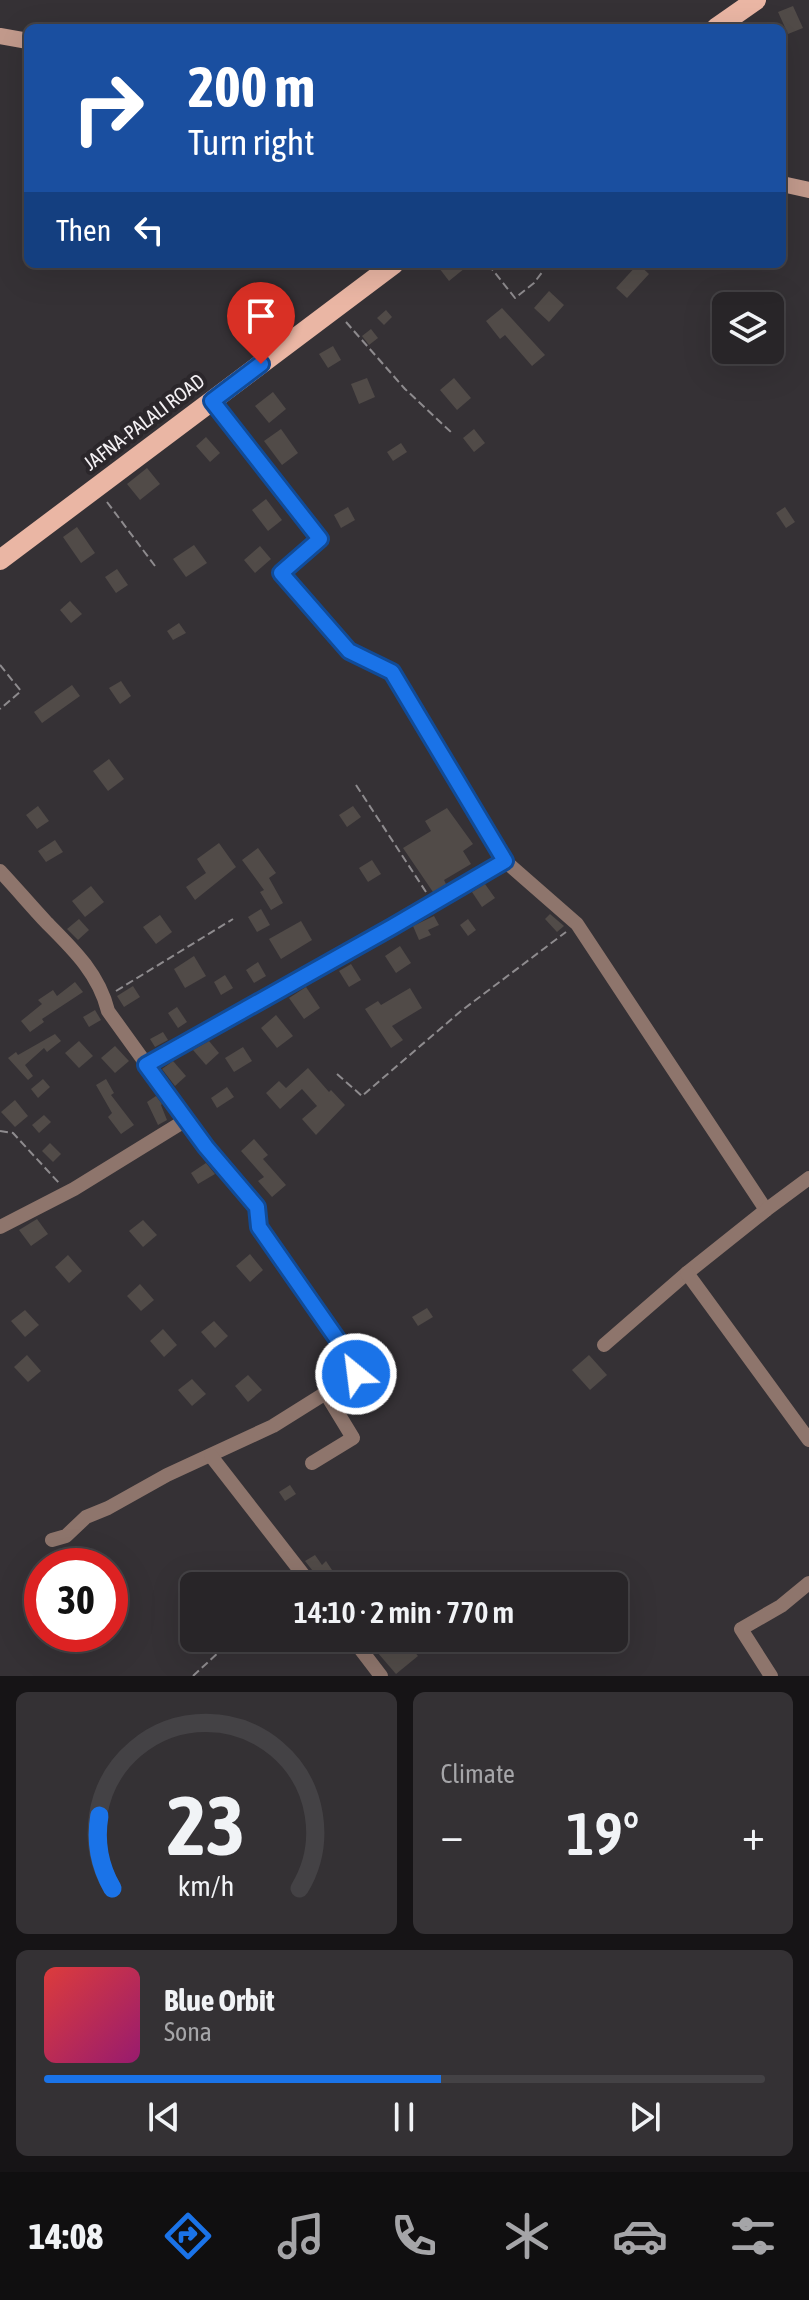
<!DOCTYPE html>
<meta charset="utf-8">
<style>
:root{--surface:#282528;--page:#343134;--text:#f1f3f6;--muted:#a5a5a8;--line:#444245;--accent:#1a73e8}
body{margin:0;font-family:"Asap Condensed",sans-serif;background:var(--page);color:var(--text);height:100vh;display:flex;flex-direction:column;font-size:30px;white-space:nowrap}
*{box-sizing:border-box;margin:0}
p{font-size:26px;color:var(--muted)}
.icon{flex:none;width:44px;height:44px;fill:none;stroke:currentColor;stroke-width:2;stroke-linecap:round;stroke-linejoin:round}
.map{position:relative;height:1676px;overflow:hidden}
.sheet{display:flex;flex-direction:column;gap:16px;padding:16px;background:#161416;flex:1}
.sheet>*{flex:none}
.banner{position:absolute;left:24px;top:24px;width:762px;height:244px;border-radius:12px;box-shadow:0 8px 32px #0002,0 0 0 2px var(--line);background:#1a4fa0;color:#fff;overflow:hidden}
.controls{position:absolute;left:712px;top:292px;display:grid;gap:16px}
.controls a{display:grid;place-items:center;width:72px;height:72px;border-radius:12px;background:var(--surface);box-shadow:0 8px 32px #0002,0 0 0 2px var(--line);font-size:40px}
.speed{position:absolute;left:24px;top:1548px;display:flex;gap:16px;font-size:40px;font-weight:700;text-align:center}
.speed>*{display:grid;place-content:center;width:104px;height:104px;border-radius:50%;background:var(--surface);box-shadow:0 8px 32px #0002,0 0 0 2px var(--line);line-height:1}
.speed .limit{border:12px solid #d22;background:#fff;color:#111}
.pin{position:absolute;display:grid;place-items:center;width:68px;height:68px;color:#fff;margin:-82px -34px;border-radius:50% 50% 50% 0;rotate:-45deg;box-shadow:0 0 8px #0007}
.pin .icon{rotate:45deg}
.me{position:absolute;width:88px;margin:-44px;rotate:331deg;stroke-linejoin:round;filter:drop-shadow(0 0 6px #0008)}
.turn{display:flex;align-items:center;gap:28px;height:168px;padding:0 32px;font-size:36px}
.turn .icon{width:104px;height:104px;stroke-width:2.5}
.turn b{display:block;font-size:56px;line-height:68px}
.then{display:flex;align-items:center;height:76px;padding:0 32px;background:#0003;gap:16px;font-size:30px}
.big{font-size:60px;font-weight:600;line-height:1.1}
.sheet .widget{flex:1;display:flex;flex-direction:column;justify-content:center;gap:12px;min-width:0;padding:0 28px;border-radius:12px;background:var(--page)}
.sheet .dial{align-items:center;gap:0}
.dial svg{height:208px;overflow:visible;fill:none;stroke:var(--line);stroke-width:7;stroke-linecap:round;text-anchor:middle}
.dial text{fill:var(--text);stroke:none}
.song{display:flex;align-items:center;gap:24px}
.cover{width:96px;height:96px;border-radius:12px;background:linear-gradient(135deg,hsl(0 70% 55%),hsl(320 70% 35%))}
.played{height:8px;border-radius:4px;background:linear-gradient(90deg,var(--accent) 55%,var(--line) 55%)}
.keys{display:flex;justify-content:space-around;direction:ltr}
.heat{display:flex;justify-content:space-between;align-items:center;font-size:44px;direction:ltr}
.sheet .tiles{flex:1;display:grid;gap:16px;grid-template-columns:1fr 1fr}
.widget:last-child{grid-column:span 2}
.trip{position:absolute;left:180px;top:1572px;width:448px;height:80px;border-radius:12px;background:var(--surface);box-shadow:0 8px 32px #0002,0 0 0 2px var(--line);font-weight:600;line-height:80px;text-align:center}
.dock{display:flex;height:128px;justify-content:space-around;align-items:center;background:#100f10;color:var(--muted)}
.dock .icon{width:56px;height:56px}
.dock .on{color:var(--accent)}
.dock b{font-size:36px;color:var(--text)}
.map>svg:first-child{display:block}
.building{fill:#514b48}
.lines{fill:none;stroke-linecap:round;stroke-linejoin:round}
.path{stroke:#8e8b8e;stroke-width:2;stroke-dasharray:8 4;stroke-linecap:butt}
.street{stroke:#8e756c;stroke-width:14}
.secondary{stroke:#c29a8c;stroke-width:16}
.primary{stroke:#eab6a4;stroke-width:20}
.route-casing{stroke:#114b97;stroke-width:20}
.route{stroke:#1a73e8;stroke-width:14}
.labels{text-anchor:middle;stroke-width:8;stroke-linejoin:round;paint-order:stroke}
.street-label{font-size:20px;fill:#f3f0f3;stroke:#2b272b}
</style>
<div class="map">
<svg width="809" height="1676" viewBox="0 0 809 1676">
<rect width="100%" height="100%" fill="#353135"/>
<g class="building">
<polygon points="793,6 803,28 788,34 778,12"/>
<polygon points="436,264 470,264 449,281"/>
<polygon points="638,264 649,274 627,298 616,288"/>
<polygon points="549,291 564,305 549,322 534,308"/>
<polygon points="502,308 545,355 532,366 505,335 500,339 486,321"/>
<polygon points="386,310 392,317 384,325 377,318"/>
<polygon points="371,329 378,338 369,345 362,336"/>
<polygon points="333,346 341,360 328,368 319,354"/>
<polygon points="367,378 375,397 359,404 351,384"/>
<polygon points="454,378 471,398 457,410 440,390"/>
<polygon points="273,392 286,409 269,423 255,406"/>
<polygon points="281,429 298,453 282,465 264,441"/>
<polygon points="474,429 485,443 474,452 463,438"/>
<polygon points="206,437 220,453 210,462 196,446"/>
<polygon points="401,443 407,452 393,461 387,452"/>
<polygon points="147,468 160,484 140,500 127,484"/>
<polygon points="266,499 282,520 268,531 252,510"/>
<polygon points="348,507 355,520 341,528 334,515"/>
<polygon points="785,507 795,522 786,528 776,513"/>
<polygon points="77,527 95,553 81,563 63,537"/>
<polygon points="194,545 207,563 186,577 173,559"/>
<polygon points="260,546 271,559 255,573 244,560"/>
<polygon points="117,569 128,585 116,593 105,577"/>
<polygon points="70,601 82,614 71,623 60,610"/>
<polygon points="179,623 186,633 173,640 167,631"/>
<polygon points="121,681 131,696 120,704 109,688"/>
<polygon points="72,685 80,696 42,723 34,712"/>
<polygon points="109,759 124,779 108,791 93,771"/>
<polygon points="38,806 49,821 37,829 26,815"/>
<polygon points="353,806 361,817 347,827 339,815"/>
<polygon points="447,808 473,844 463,851 471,864 444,880 446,884 433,892 403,848 431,831 425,821"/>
<polygon points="55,840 63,852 46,862 38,851"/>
<polygon points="219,843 236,867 195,900 186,887 206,873 197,859"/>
<polygon points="258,848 276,873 269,878 283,903 271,910 260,892 264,890 242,860"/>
<polygon points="372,860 381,874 368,882 359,868"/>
<polygon points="485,884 495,898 482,907 472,892"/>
<polygon points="91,886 104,902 85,917 72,901"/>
<polygon points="261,909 270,925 257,932 248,917"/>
<polygon points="550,914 564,926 557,932 545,919"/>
<polygon points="160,915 172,932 156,944 143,927"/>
<polygon points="434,916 439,925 428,930 431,935 419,940 413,926"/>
<polygon points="79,919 89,930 78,940 67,929"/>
<polygon points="468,919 476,930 468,936 460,925"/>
<polygon points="301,921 312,940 281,959 269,939"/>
<polygon points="400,946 411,963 396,973 385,956"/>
<polygon points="194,956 206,976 185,988 174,969"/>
<polygon points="258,962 266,976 254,983 246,970"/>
<polygon points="351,964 361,980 349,987 339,971"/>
<polygon points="225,975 233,988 221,995 214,982"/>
<polygon points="75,982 83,992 42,1019 44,1022 30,1032 21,1021 42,1004 38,1000 53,990 57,996"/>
<polygon points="133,986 140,997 124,1007 117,996"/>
<polygon points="306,987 320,1008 304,1019 289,998"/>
<polygon points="410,988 422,1008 392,1026 403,1040 391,1048 365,1009 378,1001 381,1005"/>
<polygon points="177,1007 187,1022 178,1028 168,1013"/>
<polygon points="95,1010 101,1020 89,1027 83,1017"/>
<polygon points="276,1015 293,1036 277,1048 261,1028"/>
<polygon points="163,1032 168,1040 155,1047 150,1039"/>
<polygon points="55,1034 61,1041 47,1052 44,1048 25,1065 33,1076 28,1080 8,1058 16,1052 18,1055"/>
<polygon points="79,1041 93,1056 79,1068 65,1053"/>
<polygon points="209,1041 219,1053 206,1065 193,1050"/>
<polygon points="115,1046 129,1061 115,1073 101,1058"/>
<polygon points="243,1047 252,1061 234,1072 225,1058"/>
<polygon points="173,1061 186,1076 175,1086 162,1069"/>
<polygon points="308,1068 329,1092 331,1090 345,1105 316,1135 302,1119 317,1106 302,1089 280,1109 266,1093 279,1081 286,1088"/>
<polygon points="43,1079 50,1087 38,1098 31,1089"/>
<polygon points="106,1079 114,1093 111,1095 134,1125 121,1134 108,1117 112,1113 96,1085"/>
<polygon points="227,1087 234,1097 217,1108 211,1098"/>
<polygon points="156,1096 162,1104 161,1105 167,1120 158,1125 147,1102"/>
<polygon points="15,1100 28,1116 15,1127 1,1112"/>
<polygon points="44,1115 51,1122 39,1133 32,1125"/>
<polygon points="254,1139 268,1155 263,1159 286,1185 272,1197 258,1181 264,1177 241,1151"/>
<polygon points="50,1143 61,1154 53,1162 42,1151"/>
<polygon points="206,1163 215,1174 198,1184 191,1173"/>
<polygon points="37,1219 48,1234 31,1246 19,1230"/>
<polygon points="143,1220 157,1235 143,1247 129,1231"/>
<polygon points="250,1254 263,1270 250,1282 236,1266"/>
<polygon points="68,1255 82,1271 69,1283 55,1267"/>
<polygon points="140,1284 154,1300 141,1311 127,1296"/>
<polygon points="427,1308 433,1317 418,1326 412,1317"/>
<polygon points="25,1310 39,1325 25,1337 11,1321"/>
<polygon points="214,1321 228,1336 215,1348 201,1332"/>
<polygon points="163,1329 177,1345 164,1357 150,1341"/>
<polygon points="27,1355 41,1371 28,1382 14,1367"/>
<polygon points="589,1355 607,1375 590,1390 572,1370"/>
<polygon points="248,1375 262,1390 248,1402 235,1386"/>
<polygon points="192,1379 206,1394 192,1406 178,1390"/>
<polygon points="290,1485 296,1494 285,1501 279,1492"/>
<polygon points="315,1555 322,1565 326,1561 338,1579 326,1586 322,1586 320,1580 305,1561"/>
<polygon points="365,1638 403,1638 418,1656 396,1674"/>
</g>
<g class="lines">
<g class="path">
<polyline points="488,264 515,298 534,283 543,271"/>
<polyline points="346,322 405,389 452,433"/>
<polyline points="107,502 155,566"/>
<polyline points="0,665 21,691 0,709"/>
<polyline points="356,785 426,892"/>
<polyline points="116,991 233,919"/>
<polyline points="337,1074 362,1096 461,1011 566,932"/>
<polyline points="0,1131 13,1133 59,1183"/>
<polyline points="193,1676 234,1638"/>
</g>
<g class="street">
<polyline points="212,401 320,539 281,573 349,651 392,672 505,861 577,924 766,1210 687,1273 604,1345"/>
<path d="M 0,871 C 16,888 31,906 47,923 C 73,949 99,974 108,1011 L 206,1147 L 257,1207 L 259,1227 L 356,1366 L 356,1374 L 273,1426 L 167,1475 L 108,1508 L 86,1517 L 66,1536 L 52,1540"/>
<polyline points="146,1065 392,927 505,861"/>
<polyline points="766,1210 809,1178"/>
<polyline points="0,1227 74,1189 186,1120"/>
<polyline points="687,1273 809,1440"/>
<polyline points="211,1456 312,1586"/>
<polyline points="312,1463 353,1438 325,1392"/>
<polyline points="352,1638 381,1676"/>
<polyline points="771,1676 741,1629 781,1606 809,1583"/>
</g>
<g class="secondary">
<polyline points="0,36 28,41"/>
<polyline points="782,184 809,190"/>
</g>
<g class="primary">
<polyline points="716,28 756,0"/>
<polyline points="0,560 394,264"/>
</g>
</g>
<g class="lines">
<defs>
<polyline id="route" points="261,364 212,401 320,539 281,573 349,651 392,672 505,861 392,927 146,1065 206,1147 257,1207 259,1227 356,1366 356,1374"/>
</defs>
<use href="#route" class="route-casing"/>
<use href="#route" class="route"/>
</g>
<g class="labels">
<g class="street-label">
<text transform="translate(144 422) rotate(-37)" y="7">JAFNA-PALALI ROAD</text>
</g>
</g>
</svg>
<div class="controls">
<a><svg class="icon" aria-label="layers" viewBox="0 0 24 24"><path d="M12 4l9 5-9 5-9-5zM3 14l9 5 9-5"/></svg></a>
</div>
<div class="speed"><div class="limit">30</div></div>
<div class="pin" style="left:261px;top:364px;background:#d93025"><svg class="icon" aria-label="arrive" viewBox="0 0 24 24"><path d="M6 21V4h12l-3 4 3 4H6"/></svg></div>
<svg class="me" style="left:356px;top:1374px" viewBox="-20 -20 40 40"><circle r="17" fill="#1a73e8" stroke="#fff" stroke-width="3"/><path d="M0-11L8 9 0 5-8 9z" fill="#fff"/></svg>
<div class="trip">14:10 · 2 min · 770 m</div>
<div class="banner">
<div class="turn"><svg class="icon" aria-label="right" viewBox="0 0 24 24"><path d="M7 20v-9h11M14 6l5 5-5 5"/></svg><div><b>200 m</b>Turn right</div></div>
<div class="then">Then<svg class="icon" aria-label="left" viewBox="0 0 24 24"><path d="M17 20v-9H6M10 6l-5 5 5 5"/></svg></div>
</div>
</div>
<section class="sheet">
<div class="tiles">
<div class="widget dial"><svg viewBox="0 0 100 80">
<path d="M14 69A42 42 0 1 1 86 69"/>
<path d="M14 69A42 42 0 0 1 9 41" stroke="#1a73e8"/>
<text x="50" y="56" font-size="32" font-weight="700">23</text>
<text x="50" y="72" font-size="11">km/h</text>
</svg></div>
<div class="widget"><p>Climate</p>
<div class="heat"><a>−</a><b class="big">19°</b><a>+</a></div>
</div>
<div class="widget">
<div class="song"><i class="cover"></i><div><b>Blue Orbit</b><p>Sona</p></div></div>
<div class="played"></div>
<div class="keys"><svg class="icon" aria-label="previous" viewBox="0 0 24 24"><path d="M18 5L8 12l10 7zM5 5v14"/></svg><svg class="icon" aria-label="pause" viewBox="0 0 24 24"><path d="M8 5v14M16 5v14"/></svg><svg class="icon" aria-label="next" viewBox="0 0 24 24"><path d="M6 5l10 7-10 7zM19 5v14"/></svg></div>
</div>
</div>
</section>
<nav class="dock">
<b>14:08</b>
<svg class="icon on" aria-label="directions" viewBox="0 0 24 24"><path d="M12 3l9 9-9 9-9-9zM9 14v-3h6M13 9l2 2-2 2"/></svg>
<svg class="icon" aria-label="music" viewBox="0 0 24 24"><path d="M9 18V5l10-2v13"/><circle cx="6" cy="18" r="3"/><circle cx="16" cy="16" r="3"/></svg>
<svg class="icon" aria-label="phone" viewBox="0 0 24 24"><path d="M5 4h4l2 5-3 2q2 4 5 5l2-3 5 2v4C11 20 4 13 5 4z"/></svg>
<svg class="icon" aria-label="climate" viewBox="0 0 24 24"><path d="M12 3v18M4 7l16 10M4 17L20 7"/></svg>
<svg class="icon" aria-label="car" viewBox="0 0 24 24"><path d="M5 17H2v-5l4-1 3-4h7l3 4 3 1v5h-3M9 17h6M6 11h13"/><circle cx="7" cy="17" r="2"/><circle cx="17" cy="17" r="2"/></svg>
<svg class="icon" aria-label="filters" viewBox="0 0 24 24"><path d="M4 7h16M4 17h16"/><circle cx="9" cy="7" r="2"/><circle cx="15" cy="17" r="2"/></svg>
</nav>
